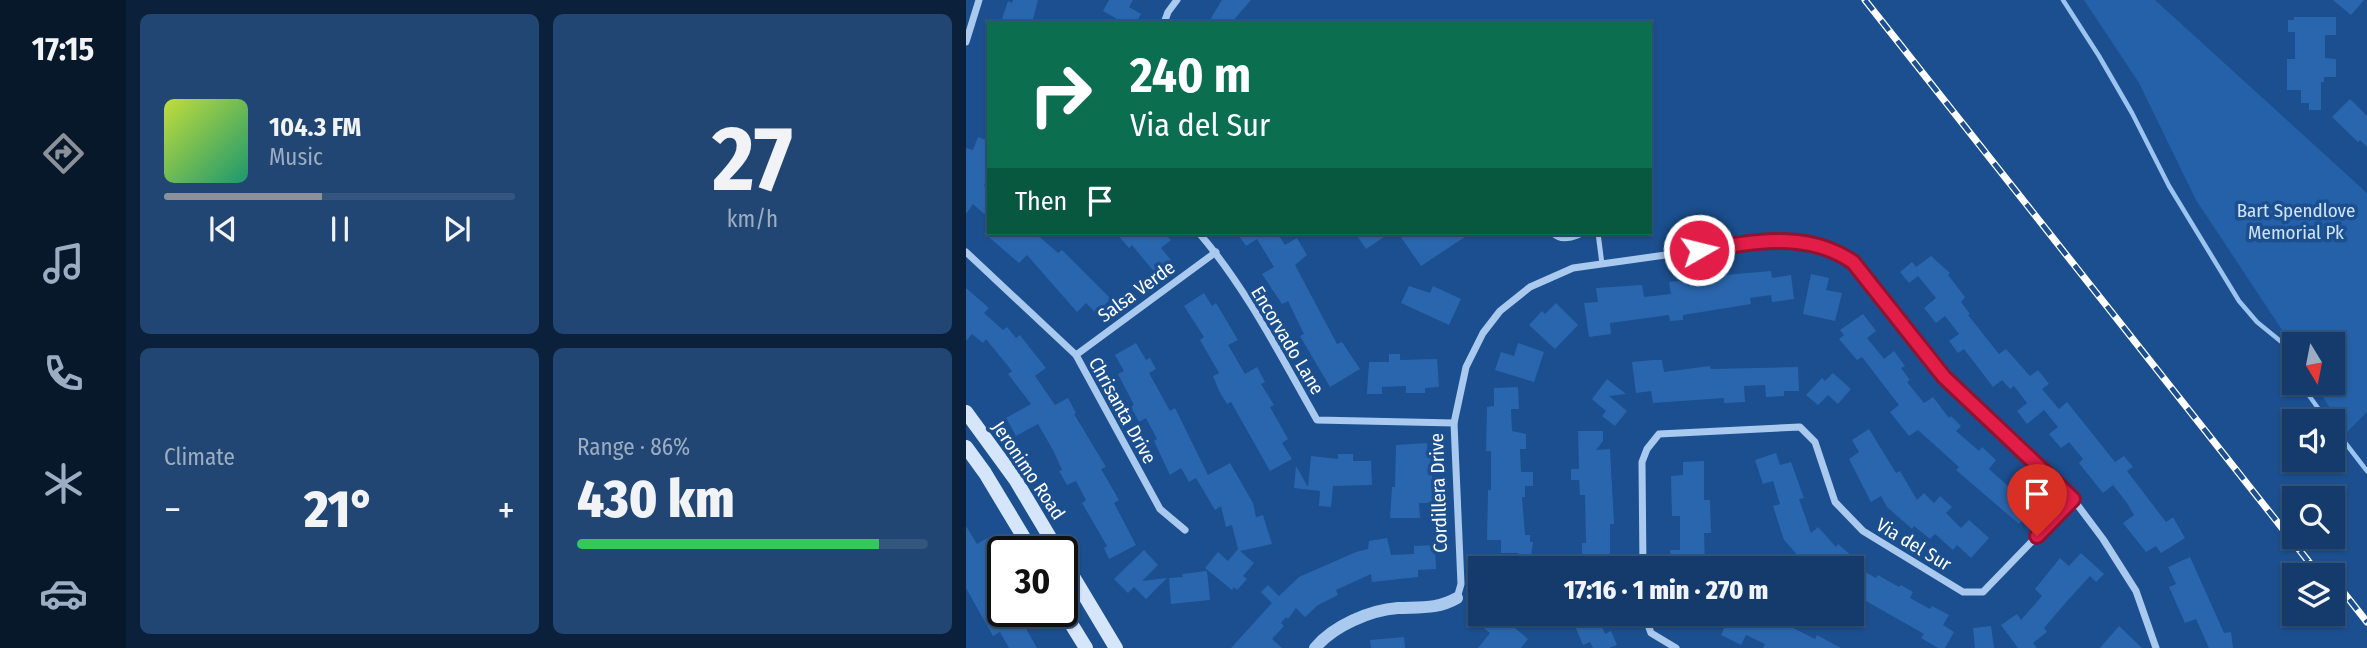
<!DOCTYPE html>
<meta charset="utf-8">
<style>
:root{--surface:#143b6b;--page:#214673;--text:#f1f3f6;--muted:#9dadc1;--line:#33557e;--accent:#8c9099}
body{margin:0;font-family:"Fira Sans Condensed",sans-serif;background:var(--page);color:var(--text);height:100vh;display:flex;flex-direction:column;font-size:26px;white-space:nowrap}
*{box-sizing:border-box;margin:0}
p{font-size:23px;color:var(--muted)}
.icon{flex:none;width:38px;height:38px;fill:none;stroke:currentColor;stroke-width:2;stroke-linecap:round;stroke-linejoin:round}
.map{position:relative;flex:1;overflow:hidden}
.sheet{display:flex;flex-direction:column;gap:14px;padding:14px;background:#0b203b;width:840px}
.sheet>*{flex:none}
.hud{position:absolute;left:21px;top:21px;width:665px;height:214px;border-radius:0px;box-shadow:0 2px 5px #0004,0 0 0 2px var(--line);background:#0b6e4f;color:#fff;overflow:hidden}
.needle{width:46px;rotate:170deg}
.buttons{position:absolute;left:1316px;top:332px;display:grid;gap:14px}
.buttons a{display:grid;place-items:center;width:63px;height:63px;border-radius:0px;background:var(--surface);box-shadow:0 2px 5px #0004,0 0 0 2px var(--line);font-size:35px}
.speed{position:absolute;left:21px;top:536px;display:flex;gap:14px;font-size:35px;font-weight:700;text-align:center}
.speed>*{display:grid;place-content:center;width:91px;height:91px;border-radius:50%;background:var(--surface);box-shadow:0 2px 5px #0004,0 0 0 2px var(--line);line-height:1}
.speed .limit{border:4px solid #111;border-radius:10px;background:#fff;color:#111}
.pin{position:absolute;display:grid;place-items:center;width:60px;height:60px;color:#fff;margin:-72px -30px;border-radius:50% 50% 50% 0;rotate:-45deg;box-shadow:0 0 7px #0007}
.pin .icon{rotate:45deg}
.me{position:absolute;width:77px;margin:-38px;rotate:82deg;stroke-linejoin:round;filter:drop-shadow(0 0 5px #0008)}
.turn{display:flex;align-items:center;gap:24px;height:147px;padding:0 28px;font-size:32px}
.turn .icon{width:91px;height:91px;stroke-width:2.5}
.turn b{display:block;font-size:49px;line-height:60px}
.then{display:flex;align-items:center;height:66px;padding:0 28px;background:#0003;gap:14px;font-size:26px}
.big{font-size:52px;font-weight:800;line-height:1.1}
.sheet .card{flex:1;display:flex;flex-direction:column;justify-content:center;gap:10px;min-width:0;padding:0 24px;border-radius:10px;background:var(--page)}
.sheet .dial{align-items:center;gap:0}
.dial b{font-size:91px;line-height:1}
.song{display:flex;align-items:center;gap:21px}
.cover{width:84px;height:84px;border-radius:10px;background:linear-gradient(135deg,hsl(70 70% 55%),hsl(160 70% 35%))}
.played{height:7px;border-radius:4px;background:linear-gradient(90deg,var(--accent) 45%,var(--line) 45%)}
.keys{display:flex;justify-content:space-around;direction:ltr}
.heat{display:flex;justify-content:space-between;align-items:center;font-size:38px;direction:ltr}
.charge{height:10px;border-radius:5px;background:linear-gradient(90deg,#34c759 86%,var(--line) 0)}
.sheet .tiles{flex:1;display:grid;gap:14px;grid-template-columns:repeat(2,1fr)}
.trip{position:absolute;left:502px;top:556px;width:396px;height:70px;border-radius:0px;background:var(--surface);box-shadow:0 2px 5px #0004,0 0 0 2px var(--line);font-weight:800;line-height:70px;text-align:center}
main{display:flex;flex:1;min-height:0}
.menu{display:flex;flex-direction:column;width:126px;justify-content:space-around;align-items:center;background:#08182b;color:var(--muted)}
.menu .icon{width:49px;height:49px}
.menu .current{color:var(--accent)}
.menu b{font-size:32px;color:var(--text)}
.map>svg:first-child{display:block}
.green{fill:#2461a8}
.lines{fill:none;stroke-linecap:round;stroke-linejoin:round}
.stream{stroke:#9cc4f0;stroke-width:4.5}
.building{fill:#2a66ad}
.service{stroke:#a9c9ee;stroke-width:5}
.minor{stroke:#a9c9ee;stroke-width:7}
.tertiary{stroke:#a9c9ee;stroke-width:12}
.secondary{stroke:#d6e6fa;stroke-width:14}
.rail-casing{stroke:#fff;stroke-width:7}
.rail{stroke:#1b4f8f;stroke-width:4.5;stroke-dasharray:13;stroke-linecap:butt}
.route-casing{stroke:#92132f;stroke-width:18}
.route{stroke:#e11d48;stroke-width:12}
.labels{text-anchor:middle;stroke-width:7;stroke-linejoin:round;paint-order:stroke}
.park-label{font-size:19px;fill:#cfe3fa;stroke:#1b4f8f}
.street-label{font-size:19px;fill:#fff;stroke:#1b4f8f}
</style>
<main>
<nav class="menu">
<b>17:15</b>
<svg class="icon current" aria-label="directions" viewBox="0 0 24 24"><path d="M12 3l9 9-9 9-9-9zM9 14v-3h6M13 9l2 2-2 2"/></svg>
<svg class="icon" aria-label="music" viewBox="0 0 24 24"><path d="M9 18V5l10-2v13"/><circle cx="6" cy="18" r="3"/><circle cx="16" cy="16" r="3"/></svg>
<svg class="icon" aria-label="phone" viewBox="0 0 24 24"><path d="M5 4h4l2 5-3 2q2 4 5 5l2-3 5 2v4C11 20 4 13 5 4z"/></svg>
<svg class="icon" aria-label="climate" viewBox="0 0 24 24"><path d="M12 3v18M4 7l16 10M4 17L20 7"/></svg>
<svg class="icon" aria-label="car" viewBox="0 0 24 24"><path d="M5 17H2v-5l4-1 3-4h7l3 4 3 1v5h-3M9 17h6M6 11h13"/><circle cx="7" cy="17" r="2"/><circle cx="17" cy="17" r="2"/></svg>
</nav>
<section class="sheet">
<div class="tiles">
<div class="card">
<div class="song"><i class="cover"></i><div><b>104.3 FM</b><p>Music</p></div></div>
<div class="played"></div>
<div class="keys"><svg class="icon" aria-label="previous" viewBox="0 0 24 24"><path d="M18 5L8 12l10 7zM5 5v14"/></svg><svg class="icon" aria-label="pause" viewBox="0 0 24 24"><path d="M8 5v14M16 5v14"/></svg><svg class="icon" aria-label="next" viewBox="0 0 24 24"><path d="M6 5l10 7-10 7zM19 5v14"/></svg></div>
</div>
<div class="card dial"><b>27</b><p>km/h</p></div>
<div class="card"><p>Climate</p>
<div class="heat"><a>−</a><b class="big">21°</b><a>+</a></div>
</div>
<div class="card"><p>Range · 86%</p><b class="big">430 km</b><div class="charge"></div></div>
</div>
</section>
<div class="map">
<svg width="1401" height="648" viewBox="0 0 1401 648">
<rect width="100%" height="100%" fill="#1b4f8f"/>
<polygon class="green" points="1118,0 1189,0 1401,193 1401,412 1379,434 1349,383 1367,383 1367,345 1328,345 1328,348 1230,200 1173,83"/>
<g class="lines">
<g class="stream">
<polyline points="1097,0 1133,56 1166,113 1203,186 1273,301 1291,322 1318,344 1328,370"/>
<polyline points="1334,383 1362,422"/>
<polyline points="1367,427 1401,471"/>
</g>
</g>
<g class="building">
<polygon points="47,0 72,0 66,23 36,19 42,1 46,3"/>
<polygon points="143,0 167,0 163,7 175,14 170,23 158,23 137,11"/>
<polygon points="256,0 285,0 265,23 242,23"/>
<polygon points="1367,0 1398,0 1385,15"/>
<polygon points="1328,17 1370,17 1370,35 1359,35 1359,58 1370,59 1370,77 1358,77 1358,82 1355,82 1355,110 1343,110 1343,103 1335,103 1335,90 1321,90 1321,59 1329,59 1329,32 1322,32 1322,20 1328,20"/>
<polygon points="1384,99 1401,116 1401,147 1394,140 1392,142 1366,117"/>
<polygon points="12,137 23,141 23,175 18,186 23,189 23,218 7,204 0,214 0,148 7,150"/>
<polygon points="18,233 69,233 92,253 96,250 145,299 130,313 120,303 111,312 61,255 53,263"/>
<polygon points="150,233 198,233 205,240 195,248 205,260 189,273 166,245 163,248"/>
<polygon points="271,233 311,233 319,245 331,238 341,255 329,265 371,344 376,342 394,369 364,387 334,336 338,334 322,301 316,304 296,274 308,267 291,239 280,246"/>
<polygon points="389,233 424,233 400,249"/>
<polygon points="432,233 505,233 455,266"/>
<polygon points="965,256 984,273 982,275 999,297 995,302 1004,314 1002,315 1033,354 1040,349 1064,376 1072,370 1083,384 1076,389 1093,409 1101,402 1149,462 1158,456 1167,467 1161,471 1200,522 1207,517 1219,538 1195,553 1190,546 1180,552 1157,523 1168,515 1161,503 1147,485 1137,493 1113,463 1117,459 1103,442 1095,448 1083,434 1092,427 1078,410 1061,424 1051,411 1061,403 1048,386 1044,389 1036,380 1027,387 998,349 992,353 983,341 993,334 979,316 970,323 958,308 970,298 952,276 943,283 934,272 946,262 950,267"/>
<polygon points="805,271 806,278 825,275 828,299 806,302 805,295 784,298 785,304 717,315 717,320 704,321 703,315 644,323 645,334 623,337 618,303 632,302 630,288 676,285 678,297 705,294 703,282 721,280 722,286 748,282 747,276"/>
<polygon points="845,274 863,278 860,290 876,293 869,321 837,314"/>
<polygon points="443,286 464,293 467,286 495,299 483,325 435,303"/>
<polygon points="0,288 23,308 18,313 37,330 41,327 50,338 54,335 64,348 80,368 69,376 89,405 102,398 110,413 108,414 140,467 135,469 153,500 148,503 170,545 143,559 138,548 141,546 116,503 120,500 110,481 101,485 93,471 96,470 88,452 72,424 50,436 40,418 65,404 42,374 46,371 20,339 17,343 6,334 0,341"/>
<polygon points="238,293 246,306 250,303 272,340 262,345 279,374 291,367 299,382 295,384 308,405 304,407 322,439 316,443 326,459 304,471 265,402 261,404 253,391 247,376 253,373 234,340 238,337 218,306"/>
<polygon points="590,303 612,325 589,349 563,325 576,311 579,314"/>
<polygon points="897,314 910,331 901,338 918,359 928,351 939,366 935,368 944,380 941,382 958,403 967,397 983,418 985,416 995,426 990,431 1013,451 1016,447 1030,460 1023,469 1042,486 1050,477 1064,490 1056,500 1066,509 1053,524 990,470 993,467 952,430 943,436 924,412 933,405 896,357 891,360 873,339 878,335 874,330"/>
<polygon points="170,343 180,360 184,358 190,369 183,373 204,411 209,408 242,475 264,463 287,503 290,517 297,515 306,544 274,551 288,563 277,576 281,579 271,590 268,587 266,590 239,568 252,552 262,561 272,549 266,525 260,527 255,506 249,510 230,478 223,482 215,468 204,475 188,441 191,439 180,418 173,422 165,407 168,405 152,374 158,371 149,355"/>
<polygon points="552,343 578,352 568,382 529,370 535,352 548,356"/>
<polygon points="423,354 434,354 434,360 471,359 473,387 459,388 459,393 440,393 440,386 416,387 416,394 401,394 403,362 423,362"/>
<polygon points="687,360 696,360 698,372 744,366 745,369 832,367 833,391 818,391 818,396 800,397 799,385 778,386 779,402 758,403 758,398 687,403 685,391 670,393 666,362"/>
<polygon points="867,373 885,389 872,404 862,395 852,405 840,395 856,378 859,381"/>
<polygon points="641,379 660,394 643,396 661,411 649,426 636,416 640,411 626,399"/>
<polygon points="552,387 553,409 545,409 546,431 560,434 560,449 554,449 555,472 567,472 567,486 559,486 559,497 556,497 559,535 564,535 564,542 567,542 564,563 553,564 552,553 535,553 535,540 521,540 522,490 525,490 525,451 520,451 521,407 528,406 528,388"/>
<polygon points="903,429 930,473 934,471 951,500 958,493 968,503 974,496 986,507 980,513 995,528 1003,520 1023,538 1005,558 991,545 987,550 969,534 964,539 948,526 946,529 921,507 915,496 905,502 883,459 893,452 886,440"/>
<polygon points="612,431 637,431 637,441 630,450 644,449 648,524 644,524 644,558 649,558 649,569 616,569 616,543 620,543 619,495 614,495 613,480 605,480 605,469 613,469"/>
<polygon points="461,443 461,458 466,458 466,503 453,503 454,518 424,518 426,487 429,487 430,445"/>
<polygon points="810,453 814,465 825,462 838,498 833,499 845,533 852,527 870,547 872,544 887,557 877,569 844,569 818,540 807,506 814,504 807,481 797,484 789,460"/>
<polygon points="372,454 387,454 387,461 405,461 406,485 367,486 365,507 353,506 354,491 328,488 330,466 342,487 345,456 372,459"/>
<polygon points="738,461 738,500 744,500 745,533 738,533 739,564 722,564 722,569 705,569 704,550 714,550 714,516 706,516 705,476 717,475 717,462"/>
<polygon points="0,526 11,544 25,536 32,547 25,551 37,574 37,611 41,611 47,622 54,618 71,648 43,648 34,632 27,636 10,606 0,588"/>
<polygon points="421,538 425,555 448,554 448,546 469,545 470,569 452,570 452,577 406,582 405,574 370,590 372,595 352,605 339,617 330,608 322,619 320,617 315,623 318,626 306,639 316,648 265,648 306,603 295,592 302,585 313,596 333,577 390,552 402,549 403,541"/>
<polygon points="178,550 192,565 176,581 201,578 180,599 168,587 162,593 148,579"/>
<polygon points="1115,553 1138,574 1130,582 1124,576 1102,600 1078,628 1081,632 1067,643 1071,648 1052,648 1035,625 1051,614 1055,620 1076,596 1069,589 1094,558 1103,566"/>
<polygon points="1224,557 1258,633 1265,632 1267,648 1243,648 1230,619 1219,623 1203,587 1210,584 1202,567"/>
<polygon points="886,565 910,578 912,575 933,587 935,585 947,592 944,598 964,609 966,606 983,615 977,625 988,632 979,648 972,648 955,638 958,634 886,593"/>
<polygon points="241,571 244,600 205,604 203,578 217,577 216,574"/>
<polygon points="523,614 532,614 562,639 555,648 512,648 524,633 514,625"/>
<polygon points="745,614 790,614 810,623 811,620 849,639 851,635 875,648 797,648 799,644 780,635 775,645 755,635 761,622"/>
<polygon points="632,617 639,634 645,631 651,645 643,648 627,648 624,642 617,645 609,626"/>
<polygon points="1025,626 1028,648 1009,648 1007,628"/>
<polygon points="1153,626 1176,648 1134,648"/>
<polygon points="438,637 439,648 405,648 404,640"/>
</g>
<g class="lines">
<g class="service">
<path d="M 586,233 C 595,243 608,238 618,233"/>
<polyline points="632,233 636,264"/>
</g>
<g class="minor">
<polyline points="198,23 202,12 211,0"/>
<polyline points="0,42 13,0"/>
<path d="M 233,233 C 281,289 315,357 351,420 L 488,423"/>
<polyline points="0,252 110,355 194,509 219,530"/>
<polyline points="110,355 250,252"/>
<polyline points="677,569 676,462 681,449 693,434 834,427 849,442 869,502 897,531 997,592 1017,592 1107,499"/>
<polyline points="491,598 495,584 488,423 500,367 517,333 534,311 564,287 607,268 806,240 841,243 868,249 887,262 978,377 1107,499 1137,539 1170,591 1190,648"/>
<polyline points="678,614 685,633 710,648"/>
</g>
<path class="tertiary" d="M 349,648 C 367,626 404,610 432,608 C 455,607 472,609 491,598"/>
<g class="secondary">
<polyline points="0,412 49,479 92,551"/>
<polyline points="0,447 19,473 66,551"/>
<polyline points="96,558 150,648"/>
<polyline points="96,609 120,648"/>
</g>
<defs>
<g id="rail">
<polyline points="899,0 1354,576"/>
<polyline points="1367,579 1401,622"/>
</g>
</defs>
<use href="#rail" class="rail-casing"/>
<use href="#rail" class="rail"/>
</g>
<g class="lines">
<defs>
<path id="route" d="M 733,250 C 787,243 838,229 887,262 L 978,377 L 1107,499 L 1071,536"/>
</defs>
<use href="#route" class="route-casing"/>
<use href="#route" class="route"/>
</g>
<g class="labels">
<g class="park-label">
<text x="1330" y="217">Bart Spendlove<tspan x="1330" dy="22">Memorial Pk</tspan></text>
</g>
<g class="street-label">
<text transform="translate(170 291) rotate(-36)" y="7">Salsa Verde</text>
<text transform="translate(322 340) rotate(59)" y="7">Encorvado Lane</text>
<text transform="translate(157 410) rotate(61)" y="7">Chrisanta Drive</text>
<text transform="translate(63 470) rotate(56)" y="7">Jeronimo Road</text>
<text transform="translate(472 493) rotate(-92)" y="7">Cordillera Drive</text>
<text transform="translate(948 544) rotate(31)" y="7">Via del Sur</text>
</g>
</g>
</svg>
<div class="buttons">
<a><svg class="needle" viewBox="-14 -14 28 28"><path d="M0-13l5 13h-10z" fill="#e53935"/><path d="M0 13l5-13h-10z" fill="#9dadc1"/></svg></a>
<a><svg class="icon" aria-label="sound" viewBox="0 0 24 24"><path d="M4 9h4l5-4v14l-5-4H4zM17 9q2 3 0 6"/></svg></a>
<a><svg class="icon" aria-label="search" viewBox="0 0 24 24"><circle cx="10" cy="10" r="6"/><path d="M15 15l6 6"/></svg></a>
<a><svg class="icon" aria-label="layers" viewBox="0 0 24 24"><path d="M12 4l9 5-9 5-9-5zM3 14l9 5 9-5"/></svg></a>
</div>
<div class="speed"><div class="limit">30</div></div>
<div class="pin" style="left:1071px;top:536px;background:#d93025"><svg class="icon" aria-label="arrive" viewBox="0 0 24 24"><path d="M6 21V4h12l-3 4 3 4H6"/></svg></div>
<svg class="me" style="left:733px;top:250px" viewBox="-20 -20 40 40"><circle r="17" fill="#e11d48" stroke="#fff" stroke-width="3"/><path d="M0-11L8 9 0 5-8 9z" fill="#fff"/></svg>
<div class="trip">17:16 · 1 min · 270 m</div>
<div class="hud">
<div class="turn"><svg class="icon" aria-label="right" viewBox="0 0 24 24"><path d="M7 20v-9h11M14 6l5 5-5 5"/></svg><div><b>240 m</b>Via del Sur</div></div>
<div class="then">Then<svg class="icon" aria-label="arrive" viewBox="0 0 24 24"><path d="M6 21V4h12l-3 4 3 4H6"/></svg></div>
</div>
</div>
</main>
